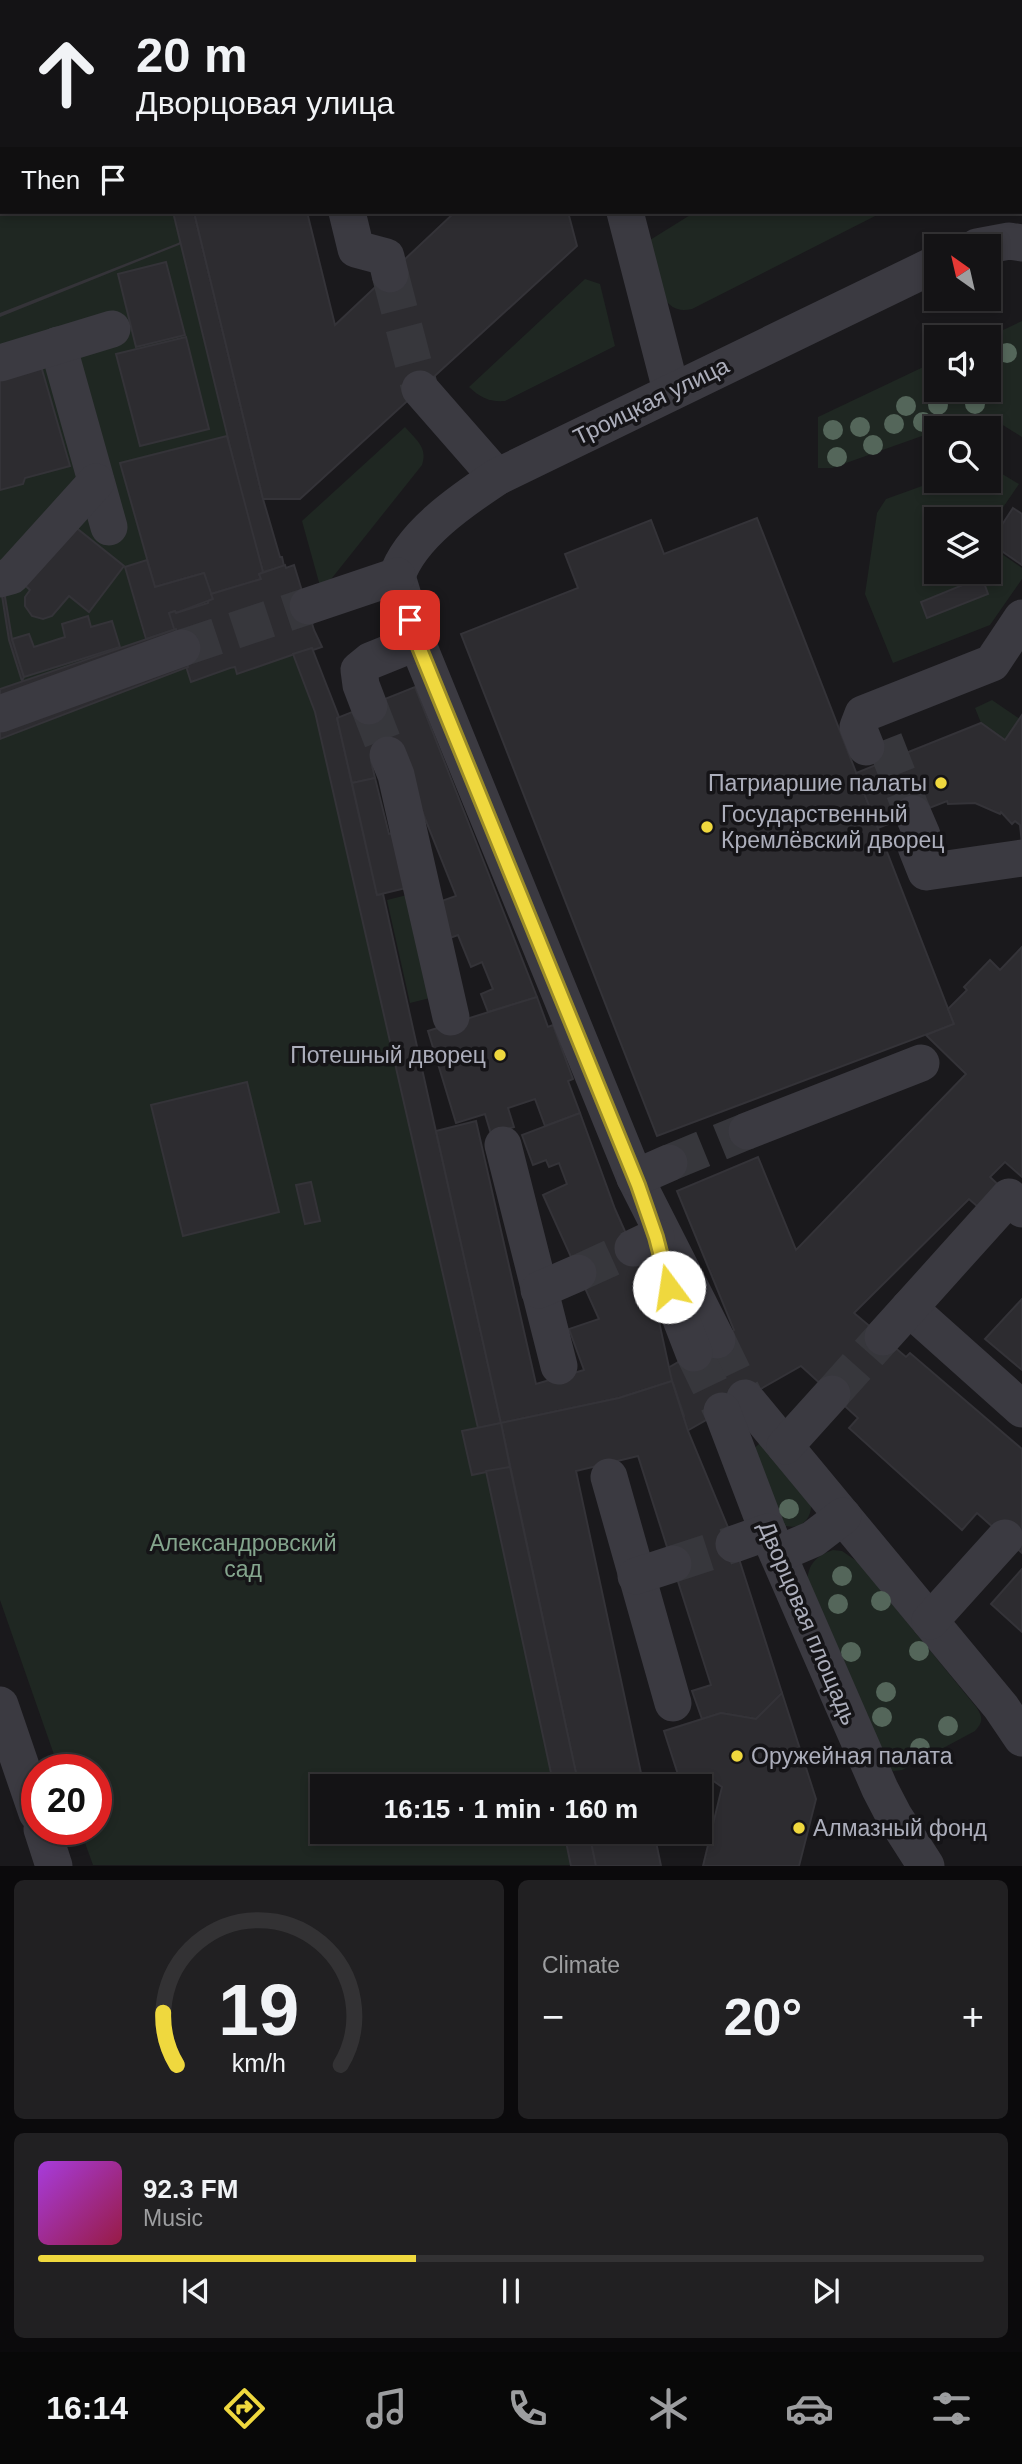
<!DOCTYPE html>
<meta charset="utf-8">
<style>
:root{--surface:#141315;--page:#212022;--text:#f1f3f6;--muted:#9d9ea0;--line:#333234;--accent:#efd83e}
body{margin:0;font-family:Arial,sans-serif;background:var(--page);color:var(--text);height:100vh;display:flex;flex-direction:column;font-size:26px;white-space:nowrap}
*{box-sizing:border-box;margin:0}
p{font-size:23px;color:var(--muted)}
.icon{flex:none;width:38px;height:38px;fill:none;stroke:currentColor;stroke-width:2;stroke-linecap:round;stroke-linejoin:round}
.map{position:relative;height:1866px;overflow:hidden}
.sheet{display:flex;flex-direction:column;gap:14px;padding:14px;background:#0b0a0c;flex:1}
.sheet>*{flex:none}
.top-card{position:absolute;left:0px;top:0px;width:1022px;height:214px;box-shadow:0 4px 10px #0003,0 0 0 2px var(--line);background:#141315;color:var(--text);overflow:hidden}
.needle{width:46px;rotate:326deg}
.fabs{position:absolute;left:924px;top:234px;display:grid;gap:14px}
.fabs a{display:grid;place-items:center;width:77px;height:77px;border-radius:0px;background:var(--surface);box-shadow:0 4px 10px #0003,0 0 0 2px var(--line);font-size:35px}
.speed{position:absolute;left:21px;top:1754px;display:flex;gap:14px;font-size:35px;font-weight:700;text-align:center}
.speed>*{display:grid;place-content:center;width:91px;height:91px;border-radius:50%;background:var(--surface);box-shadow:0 4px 10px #0003,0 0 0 2px var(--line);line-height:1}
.speed .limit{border:10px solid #d22;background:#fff;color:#111}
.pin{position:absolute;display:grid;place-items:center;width:60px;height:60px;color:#fff;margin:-30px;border-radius:14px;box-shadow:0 4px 10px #0006}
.me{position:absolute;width:77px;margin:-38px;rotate:346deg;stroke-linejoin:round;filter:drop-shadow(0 0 5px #0008)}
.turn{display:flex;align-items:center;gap:24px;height:147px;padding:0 21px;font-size:32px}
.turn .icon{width:91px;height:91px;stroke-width:2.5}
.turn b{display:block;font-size:49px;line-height:60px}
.then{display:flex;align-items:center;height:66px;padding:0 21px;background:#0003;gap:14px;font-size:26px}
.big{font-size:52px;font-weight:700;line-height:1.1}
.sheet .card{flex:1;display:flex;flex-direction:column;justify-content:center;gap:10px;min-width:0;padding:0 24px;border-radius:10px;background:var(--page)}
.sheet .dial{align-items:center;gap:0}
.dial svg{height:182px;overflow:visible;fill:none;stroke:var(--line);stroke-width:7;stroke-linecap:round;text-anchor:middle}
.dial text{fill:var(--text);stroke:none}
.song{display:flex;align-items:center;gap:21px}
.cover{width:84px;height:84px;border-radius:10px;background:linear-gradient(135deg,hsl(280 70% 55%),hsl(340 70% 35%))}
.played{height:7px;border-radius:4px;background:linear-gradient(90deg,var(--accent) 40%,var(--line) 40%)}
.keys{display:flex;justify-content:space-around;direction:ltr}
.heat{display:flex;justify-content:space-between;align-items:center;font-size:38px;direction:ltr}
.sheet .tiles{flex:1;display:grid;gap:14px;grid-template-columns:1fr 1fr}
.card:last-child{grid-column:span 2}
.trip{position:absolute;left:310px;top:1774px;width:402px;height:70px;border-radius:0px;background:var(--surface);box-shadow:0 4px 10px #0003,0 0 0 2px var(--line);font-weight:700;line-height:70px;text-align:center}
.tab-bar{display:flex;height:112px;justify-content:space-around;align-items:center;background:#080808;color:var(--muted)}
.tab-bar .icon{width:49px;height:49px}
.tab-bar .active{color:var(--accent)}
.tab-bar b{font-size:32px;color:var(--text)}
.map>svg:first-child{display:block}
.green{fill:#1f2722}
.building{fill:#2d2c30;stroke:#343338;stroke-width:2}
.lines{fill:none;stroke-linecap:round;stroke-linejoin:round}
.minor-tunnel{stroke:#37373c;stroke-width:37;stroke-dasharray:37 18;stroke-linecap:butt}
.minor{stroke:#3b3a41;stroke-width:37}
.tree{fill:#54665a}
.route-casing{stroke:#9b8c28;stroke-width:18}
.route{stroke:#efd83e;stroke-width:12}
.poi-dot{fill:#efd83e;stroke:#151417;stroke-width:2.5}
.labels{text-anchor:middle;stroke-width:7;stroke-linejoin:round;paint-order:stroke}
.street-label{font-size:23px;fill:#acaebb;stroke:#151417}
.poi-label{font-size:23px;fill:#acaebb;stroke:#151417;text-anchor:start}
.park-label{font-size:23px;fill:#84a58d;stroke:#151417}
</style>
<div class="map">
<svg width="1022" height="1866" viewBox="0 0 1022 1866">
<rect width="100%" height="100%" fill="#1a191c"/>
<g class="green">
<polygon points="0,0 122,0 123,2 2,2 2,212 173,212 227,436 120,463 147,560 125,567 145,639 176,629 231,669 235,667 238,674 293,654 315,712 478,1428 463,1432 472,1474 486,1471 554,1787 322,1787 322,1832 564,1832 571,1865 93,1865 80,1829 96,1829 96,1769 59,1769 0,1600"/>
<path d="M 695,212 L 883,212 L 692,309 C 678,312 670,308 663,296 L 650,240 Z"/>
<path d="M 585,279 L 600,284 L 615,346 L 505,401 C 489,402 481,398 469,387 Z"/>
<polygon points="1022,321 1022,437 985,414 943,429 936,429 936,431 832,468 818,468 818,417 936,361 936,390 989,390 989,338 986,338"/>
<path d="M 405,427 C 416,440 428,447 422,465 L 328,583 L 320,586 L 302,521 Z"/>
<polygon points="989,466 1019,484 989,528 989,520 936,520 936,572 989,572 989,545 1022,568 1022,579 990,625 893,663 865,594 877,513 886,499 936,481 989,481"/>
<polygon points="992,700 1020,719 1005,740 981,723 975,708"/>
<polygon points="411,894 434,997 410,1003 387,900"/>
<path d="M 759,1444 L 763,1445 L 811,1504 C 812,1520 799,1531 783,1525 L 751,1451 Z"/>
<path d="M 833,1550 L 842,1551 L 858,1562 L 977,1708 C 983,1718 983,1722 975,1731 L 902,1770 L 894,1771 L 886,1769 L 807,1582 C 808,1564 816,1556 833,1550 Z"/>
</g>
<g class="building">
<polygon points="143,0 253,0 254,2 143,2"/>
<polygon points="408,0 516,0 516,2 409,2"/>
<polygon points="940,0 1022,0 1022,3 941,2"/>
<polygon points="173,212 194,212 263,499 280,557 282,557 284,566 263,572 244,504"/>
<polygon points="194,212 307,212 335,325 455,212 568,212 577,246 300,499 263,499"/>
<polygon points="181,243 0,316 0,314"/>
<polygon points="166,262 185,335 136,347 118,274"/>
<polygon points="186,337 209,429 140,446 116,354"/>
<polygon points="41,366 70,466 25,478 23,484 0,490 0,379"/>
<polygon points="227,436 263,572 259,574 261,579 211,594 204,573 155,587 120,463"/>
<polygon points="1013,508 1022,514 1022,565 990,543"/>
<polygon points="757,518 954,1024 657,1136 461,634 578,588 565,554 651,520 664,554"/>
<polygon points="69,522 124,566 89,612 69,596 52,616 43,619 32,616 25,606 25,597 30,590 21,582"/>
<polygon points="147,560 155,587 204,573 213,599 176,613 175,611 169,613 176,629 146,639 125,567"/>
<polygon points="285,565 286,568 294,565 314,630 322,647 313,650 312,648 237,674 235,667 230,668 191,682 169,613 175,611 176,613 208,603 208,601 213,599 211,594 261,579 259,574"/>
<polygon points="0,567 12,639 24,677 22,681 9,640 0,583"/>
<polygon points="982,577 988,594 927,618 921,602"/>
<polygon points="88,616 91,627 112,621 120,647 24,677 12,639 29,634 34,647 65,637 62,624"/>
<polygon points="176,629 188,667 0,739 0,689"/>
<polygon points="312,648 339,717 337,718 377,895 383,894 501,1423 478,1428 315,712 293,654"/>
<polygon points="415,687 537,997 488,1012 481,994 493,989 482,962 471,967 458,935 450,938 436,903 456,896 398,751 371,761 375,778 352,783 337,718"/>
<polygon points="1022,715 1022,844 1020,825 1015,821 1012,824 1001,812 1000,814 975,803 948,804 947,801 878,828 856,773 981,723 1005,740"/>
<polygon points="375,778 389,834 396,833 410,887 377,895 352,783"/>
<polygon points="1022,947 1022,1177 1005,1162 990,1177 1005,1191 985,1213 969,1199 854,1313 906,1357 910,1353 1022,1449 1022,1553 977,1513 962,1530 849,1428 858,1418 801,1366 678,1436 666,1436 675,1422 684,1416 668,1368 734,1330 677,1191 758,1157 796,1250 966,1074 926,1035 954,1024 948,1009 967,990 964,987 990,960 1000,970"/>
<polygon points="537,997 548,1027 553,1025 573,1079 568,1081 580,1113 545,1126 535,1099 508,1108 514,1127 491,1134 485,1114 456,1123 428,1031"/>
<polygon points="247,1082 279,1212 183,1236 151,1105"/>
<polygon points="580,1113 615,1209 653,1294 672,1381 619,1398 501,1423 436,1131 476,1121 536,1384 584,1370 569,1329 599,1319 543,1195 567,1184 559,1163 549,1167 546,1160 533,1165 522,1135"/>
<polygon points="311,1182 320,1221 305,1224 296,1185"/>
<polygon points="1022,1299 1022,1370 985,1339"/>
<polygon points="672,1381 688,1431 732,1537 782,1693 756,1719 721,1713 702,1719 692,1691 711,1685 638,1456 576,1471 644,1787 579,1787 501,1423 619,1398"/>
<polygon points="501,1423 510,1467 472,1475 462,1431"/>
<polygon points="510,1467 579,1787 554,1787 486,1471"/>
<polygon points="1022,1569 1022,1632 991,1604"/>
<polygon points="782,1693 816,1799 799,1866 703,1866 722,1787 712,1780 693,1787 682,1787 664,1731 721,1713 756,1719"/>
<polygon points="564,1832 589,1832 596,1866 571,1866"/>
<polygon points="589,1832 654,1832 661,1866 596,1866"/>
</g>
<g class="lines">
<g class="minor-tunnel">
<polyline points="390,274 420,389"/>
<polyline points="182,648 308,606"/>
<polyline points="369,706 388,755"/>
<polyline points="884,740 913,814"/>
<polyline points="669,1163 747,1131"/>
<polyline points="578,1273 633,1248"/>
<polyline points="717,1340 745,1398"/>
<polyline points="694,1353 722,1411"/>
<polyline points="832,1394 883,1337"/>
<polyline points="673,1564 734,1544"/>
</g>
<g class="minor">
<polyline points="293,0 294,2"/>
<polyline points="576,0 576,2"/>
<polyline points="888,0 889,2"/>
<polyline points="1020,29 1022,28"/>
<polyline points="347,212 356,249 386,257 390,274"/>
<polyline points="625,212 671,390"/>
<polyline points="977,247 1009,241 1022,243"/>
<polyline points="58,345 109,527"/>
<polyline points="0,363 112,329"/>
<polyline points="420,389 497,477"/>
<polyline points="397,576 417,642 635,1178 717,1340"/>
<path d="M 397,576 C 411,535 461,501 497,477 L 936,264"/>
<polyline points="0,579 11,576 96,482"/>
<polyline points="308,606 397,576"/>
<polyline points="369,706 361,685 359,670 370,661 417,642"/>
<polyline points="0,714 182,648"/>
<polyline points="866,747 858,727 863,714 992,663 1022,618"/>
<polyline points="388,755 396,775 451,1017"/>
<polyline points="913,814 922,835 916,847 926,872 1022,858"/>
<polyline points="747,1131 921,1063"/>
<polyline points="503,1145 559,1366"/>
<polyline points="635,1178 669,1163"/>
<polyline points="633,1248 656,1237"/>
<polyline points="539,1290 578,1273"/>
<polyline points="672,1296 694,1353"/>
<polyline points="909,1308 1022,1409"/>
<polyline points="883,1337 1009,1197 1022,1209"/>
<polyline points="745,1398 1001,1707 1022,1738"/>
<polyline points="722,1411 768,1532 880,1789 894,1816 926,1866"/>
<polyline points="785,1446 832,1394"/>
<polyline points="609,1477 673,1703"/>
<polyline points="734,1544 768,1532"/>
<polyline points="778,1554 813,1539 843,1516"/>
<polyline points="636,1576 673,1564"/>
<polyline points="930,1621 1005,1538"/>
<polyline points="0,1705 37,1813"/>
<polyline points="42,1829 54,1866"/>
</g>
</g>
<g class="tree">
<circle cx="1007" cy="353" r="10"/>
<circle cx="975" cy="404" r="10"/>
<circle cx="938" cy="405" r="10"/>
<circle cx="906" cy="406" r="10"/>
<circle cx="923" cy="422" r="10"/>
<circle cx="894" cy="424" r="10"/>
<circle cx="860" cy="427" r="10"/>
<circle cx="833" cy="430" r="10"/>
<circle cx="873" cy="445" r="10"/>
<circle cx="837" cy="457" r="10"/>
<circle cx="789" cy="1509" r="10"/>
<circle cx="842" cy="1576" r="10"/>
<circle cx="881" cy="1601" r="10"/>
<circle cx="838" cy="1604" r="10"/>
<circle cx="919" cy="1651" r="10"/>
<circle cx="851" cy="1652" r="10"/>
<circle cx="886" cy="1692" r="10"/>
<circle cx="882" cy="1717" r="10"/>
<circle cx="948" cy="1726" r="10"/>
<circle cx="920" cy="1748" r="10"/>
</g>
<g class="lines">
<defs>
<polyline id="route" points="410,620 417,642 638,1185 656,1237 669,1287"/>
</defs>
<use href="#route" class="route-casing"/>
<use href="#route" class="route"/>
</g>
<g class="poi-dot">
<circle cx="941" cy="783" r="7"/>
<circle cx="707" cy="827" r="7"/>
<circle cx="500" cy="1055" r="7"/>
<circle cx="737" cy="1756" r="7"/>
<circle cx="799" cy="1828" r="7"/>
</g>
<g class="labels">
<g class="street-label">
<text transform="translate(651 401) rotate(-26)" y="8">Троицкая улица</text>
<text transform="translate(808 1623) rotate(67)" y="8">Дворцовая площадь</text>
</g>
<g class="poi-label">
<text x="927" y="791" text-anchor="end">Патриаршие палаты</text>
<text x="721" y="822">Государственный<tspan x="721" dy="26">Кремлёвский дворец</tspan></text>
<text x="486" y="1063" text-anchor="end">Потешный дворец</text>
<text x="751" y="1764">Оружейная палата</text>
<text x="813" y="1836">Алмазный фонд</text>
</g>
<g class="park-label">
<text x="243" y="1551">Александровский<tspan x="243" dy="26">сад</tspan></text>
</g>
</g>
</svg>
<div class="fabs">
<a><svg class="needle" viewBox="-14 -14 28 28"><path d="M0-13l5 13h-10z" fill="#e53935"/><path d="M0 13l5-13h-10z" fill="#9d9ea0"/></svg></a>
<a><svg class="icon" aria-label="sound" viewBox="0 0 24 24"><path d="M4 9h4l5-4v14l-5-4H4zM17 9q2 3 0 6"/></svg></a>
<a><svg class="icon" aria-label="search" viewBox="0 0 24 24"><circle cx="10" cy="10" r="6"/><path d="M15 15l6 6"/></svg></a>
<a><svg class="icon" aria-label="layers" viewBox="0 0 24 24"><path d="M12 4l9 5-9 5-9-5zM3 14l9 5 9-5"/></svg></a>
</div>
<div class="speed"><div class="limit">20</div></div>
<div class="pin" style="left:410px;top:620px;background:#d93025"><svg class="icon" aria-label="arrive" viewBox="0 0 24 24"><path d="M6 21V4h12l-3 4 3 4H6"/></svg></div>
<svg class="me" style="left:669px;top:1287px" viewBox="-20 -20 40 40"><circle r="19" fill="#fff"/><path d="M0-13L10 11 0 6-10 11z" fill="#efd83e"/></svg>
<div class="trip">16:15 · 1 min · 160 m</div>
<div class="top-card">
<div class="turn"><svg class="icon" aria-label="ahead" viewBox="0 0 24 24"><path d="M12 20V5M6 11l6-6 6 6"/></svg><div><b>20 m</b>Дворцовая улица</div></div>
<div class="then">Then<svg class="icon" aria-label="arrive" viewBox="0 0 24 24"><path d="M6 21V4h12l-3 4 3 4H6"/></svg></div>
</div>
</div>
<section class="sheet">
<div class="tiles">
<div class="card dial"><svg viewBox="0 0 100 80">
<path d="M14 69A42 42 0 1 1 86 69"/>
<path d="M14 69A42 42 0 0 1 8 46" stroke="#efd83e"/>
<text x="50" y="56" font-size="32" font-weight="700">19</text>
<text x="50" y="72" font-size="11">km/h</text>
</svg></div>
<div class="card"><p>Climate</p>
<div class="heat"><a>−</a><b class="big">20°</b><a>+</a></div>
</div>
<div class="card">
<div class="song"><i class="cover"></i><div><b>92.3 FM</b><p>Music</p></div></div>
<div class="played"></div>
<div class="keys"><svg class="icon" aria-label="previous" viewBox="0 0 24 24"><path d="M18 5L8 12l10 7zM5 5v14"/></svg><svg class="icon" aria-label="pause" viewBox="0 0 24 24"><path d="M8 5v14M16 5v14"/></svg><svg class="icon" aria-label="next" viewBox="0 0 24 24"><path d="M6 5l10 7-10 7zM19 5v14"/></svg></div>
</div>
</div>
</section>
<nav class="tab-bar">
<b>16:14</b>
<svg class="icon active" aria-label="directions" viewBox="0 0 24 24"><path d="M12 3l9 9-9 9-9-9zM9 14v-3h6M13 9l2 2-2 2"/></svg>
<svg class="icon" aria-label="music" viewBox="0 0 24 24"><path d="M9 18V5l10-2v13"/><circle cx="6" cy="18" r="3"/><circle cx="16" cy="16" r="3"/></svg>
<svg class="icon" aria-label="phone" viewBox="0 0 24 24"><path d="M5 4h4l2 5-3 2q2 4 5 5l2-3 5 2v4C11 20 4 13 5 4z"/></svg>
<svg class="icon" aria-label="climate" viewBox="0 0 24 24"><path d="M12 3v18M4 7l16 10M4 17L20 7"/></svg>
<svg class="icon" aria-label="car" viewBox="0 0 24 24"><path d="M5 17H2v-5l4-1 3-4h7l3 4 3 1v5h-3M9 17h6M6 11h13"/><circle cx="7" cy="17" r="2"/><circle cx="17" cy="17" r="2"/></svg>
<svg class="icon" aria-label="filters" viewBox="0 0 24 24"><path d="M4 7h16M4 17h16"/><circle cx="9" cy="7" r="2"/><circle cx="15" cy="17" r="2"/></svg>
</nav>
